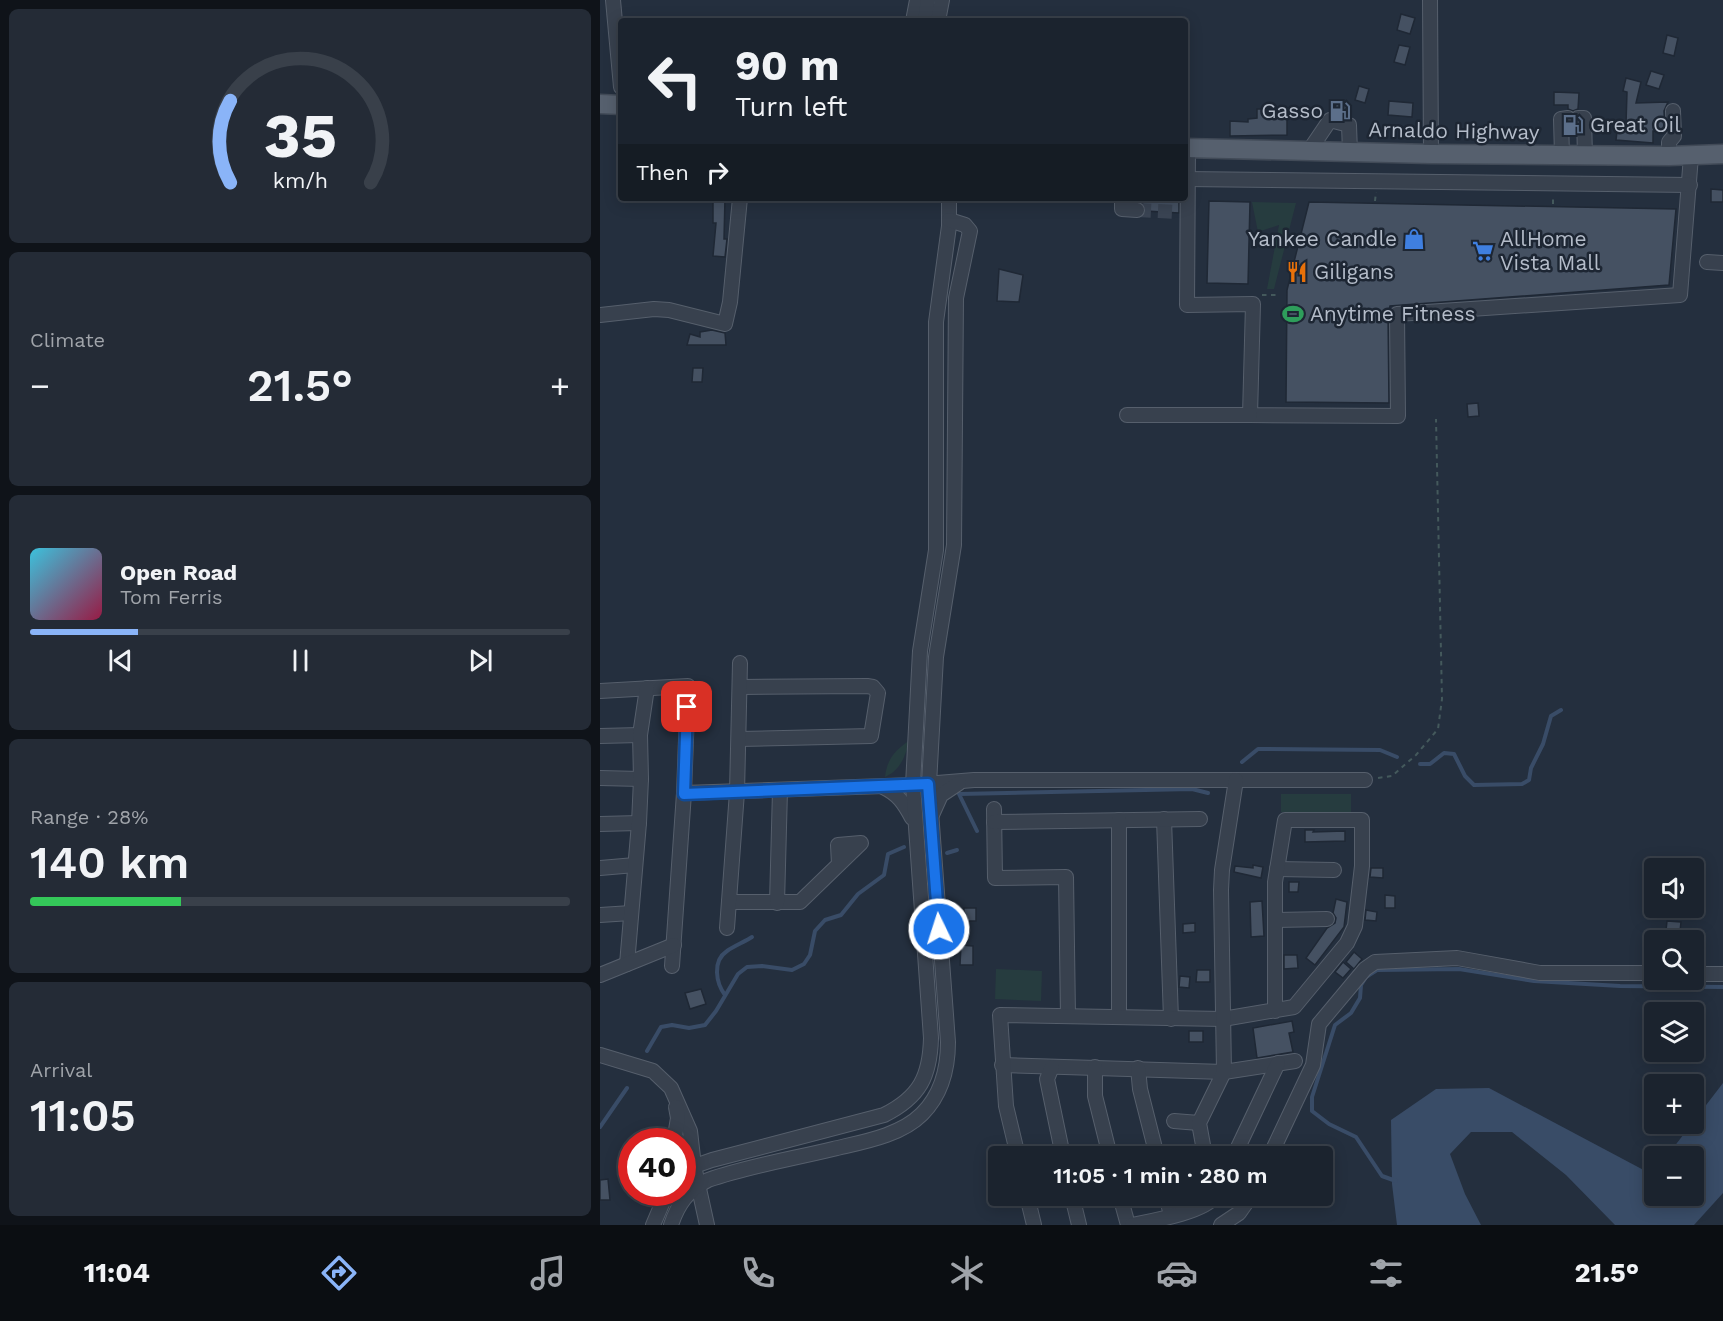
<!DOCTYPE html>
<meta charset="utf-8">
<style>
:root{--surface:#1b232e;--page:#242b36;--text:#f1f3f6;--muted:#a0a4aa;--line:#39404a;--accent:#8ab4f8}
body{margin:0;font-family:"Work Sans",sans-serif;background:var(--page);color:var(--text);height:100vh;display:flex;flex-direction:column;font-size:22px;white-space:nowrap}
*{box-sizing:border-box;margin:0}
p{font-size:20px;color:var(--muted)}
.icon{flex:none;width:33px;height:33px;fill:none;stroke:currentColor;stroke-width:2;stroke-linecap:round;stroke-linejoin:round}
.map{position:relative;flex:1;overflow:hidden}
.sheet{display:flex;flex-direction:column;gap:9px;padding:9px;background:#0f1319;width:600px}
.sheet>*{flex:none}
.guide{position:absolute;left:18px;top:18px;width:570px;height:183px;border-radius:6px;box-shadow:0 3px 15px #0003,0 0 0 2px var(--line);background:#1b232e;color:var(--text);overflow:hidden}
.buttons{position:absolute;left:1044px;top:858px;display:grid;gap:12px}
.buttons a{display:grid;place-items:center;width:60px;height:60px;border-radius:6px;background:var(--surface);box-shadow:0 3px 15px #0003,0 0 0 2px var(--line);font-size:30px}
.speed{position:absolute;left:18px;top:1128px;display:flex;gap:12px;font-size:30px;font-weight:700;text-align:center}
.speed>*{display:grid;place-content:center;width:78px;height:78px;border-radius:50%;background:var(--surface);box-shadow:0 3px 15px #0003,0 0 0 2px var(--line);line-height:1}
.speed .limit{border:9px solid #d22;background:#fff;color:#111}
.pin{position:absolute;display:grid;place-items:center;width:51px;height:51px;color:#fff;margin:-26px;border-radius:12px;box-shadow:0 3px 9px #0006}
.me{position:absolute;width:66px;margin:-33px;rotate:356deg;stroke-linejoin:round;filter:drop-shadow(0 0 4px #0008)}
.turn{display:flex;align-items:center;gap:21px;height:126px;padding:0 18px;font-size:27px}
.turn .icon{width:78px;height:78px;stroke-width:2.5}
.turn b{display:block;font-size:42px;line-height:51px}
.then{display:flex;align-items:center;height:57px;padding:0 18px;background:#0003;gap:12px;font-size:22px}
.big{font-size:45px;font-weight:600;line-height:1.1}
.sheet .card{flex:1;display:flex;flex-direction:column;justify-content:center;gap:9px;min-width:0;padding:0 21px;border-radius:9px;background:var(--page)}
.sheet .dial{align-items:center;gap:0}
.dial svg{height:156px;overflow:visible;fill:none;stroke:var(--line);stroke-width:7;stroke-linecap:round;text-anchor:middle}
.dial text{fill:var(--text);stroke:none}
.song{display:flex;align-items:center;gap:18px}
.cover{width:72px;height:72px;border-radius:9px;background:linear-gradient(135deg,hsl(190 70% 55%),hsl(340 70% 35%))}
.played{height:6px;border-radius:3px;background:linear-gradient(90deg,var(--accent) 20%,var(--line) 20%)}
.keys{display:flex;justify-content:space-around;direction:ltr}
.heat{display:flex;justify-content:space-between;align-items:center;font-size:33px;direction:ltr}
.charge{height:9px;border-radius:4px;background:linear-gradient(90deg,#34c759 28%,var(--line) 0)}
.trip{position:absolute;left:388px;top:1146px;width:345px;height:60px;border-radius:6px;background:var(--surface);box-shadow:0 3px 15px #0003,0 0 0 2px var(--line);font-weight:600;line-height:60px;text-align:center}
.dock{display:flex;height:96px;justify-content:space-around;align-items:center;background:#0b0e12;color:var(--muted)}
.dock .icon{width:42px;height:42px}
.dock .current{color:var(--accent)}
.dock b{font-size:27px;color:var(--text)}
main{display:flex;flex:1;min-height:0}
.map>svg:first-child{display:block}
.green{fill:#263c3f}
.water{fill:#394c67}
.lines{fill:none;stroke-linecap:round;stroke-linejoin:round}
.stream{stroke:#394c67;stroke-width:4}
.building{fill:#455162;stroke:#1f2835;stroke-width:1.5}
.minor-tunnel{stroke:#3a4453;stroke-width:14;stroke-dasharray:14 7;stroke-linecap:butt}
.minor-casing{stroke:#565f6c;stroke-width:16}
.major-casing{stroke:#414a57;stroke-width:21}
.path{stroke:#44595c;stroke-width:2;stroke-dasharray:4.5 4.5;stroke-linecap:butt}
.minor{stroke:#38414e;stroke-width:14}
.major{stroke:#56606e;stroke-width:18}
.route-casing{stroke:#114b97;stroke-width:15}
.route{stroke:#1a73e8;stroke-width:10}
.labels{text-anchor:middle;stroke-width:5;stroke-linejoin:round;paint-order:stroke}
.poi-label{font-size:21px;fill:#b4bcc9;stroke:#1d2633;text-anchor:start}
.street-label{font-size:21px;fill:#b4bcc9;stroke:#1d2633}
</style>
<main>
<section class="sheet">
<div class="card dial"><svg viewBox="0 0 100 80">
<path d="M14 69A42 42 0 1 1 86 69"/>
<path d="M14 69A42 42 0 0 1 14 27" stroke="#8ab4f8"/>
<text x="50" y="56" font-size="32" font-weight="700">35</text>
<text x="50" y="72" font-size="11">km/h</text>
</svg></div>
<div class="card"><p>Climate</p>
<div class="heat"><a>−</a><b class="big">21.5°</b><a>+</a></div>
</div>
<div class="card">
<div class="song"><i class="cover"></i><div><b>Open Road</b><p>Tom Ferris</p></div></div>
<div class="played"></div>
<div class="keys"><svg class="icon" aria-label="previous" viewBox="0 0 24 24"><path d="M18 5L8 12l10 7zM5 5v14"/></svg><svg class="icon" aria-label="pause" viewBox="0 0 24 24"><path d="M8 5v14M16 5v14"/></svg><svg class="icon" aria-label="next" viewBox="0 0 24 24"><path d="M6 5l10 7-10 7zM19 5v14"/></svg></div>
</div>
<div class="card"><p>Range · 28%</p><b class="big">140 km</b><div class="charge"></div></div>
<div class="card"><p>Arrival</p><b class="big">11:05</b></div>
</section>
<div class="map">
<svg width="1123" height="1225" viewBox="0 0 1123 1225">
<rect width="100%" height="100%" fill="#242f3e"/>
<g class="green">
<polygon points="652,202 696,203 674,289 667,289 679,225 658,232"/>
<path d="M 310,740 C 305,756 301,770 285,777 C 287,759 295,750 310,740 Z"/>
<rect x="681" y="794" width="70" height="18"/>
<polygon points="396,969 442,971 441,1001 395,999"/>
</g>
<polygon class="water" points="1123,1083 1123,1193 1094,1225 1015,1225 966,1175 912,1132 871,1132 850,1154 865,1194 881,1225 797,1225 792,1184 791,1120 836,1089 889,1088 1053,1175 1054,1173 1054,1196 1094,1196 1094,1156 1067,1156"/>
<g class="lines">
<g class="stream">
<polyline points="642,762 658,749 780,750 797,757"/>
<polyline points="820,764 830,764 844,753 854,754 865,776 874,785 922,784 929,780 931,768 943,744 951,716 961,710"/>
<polyline points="377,831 359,794 592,789 608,793"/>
<polyline points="347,853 357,850"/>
<path d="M 125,995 C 116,983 112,961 127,951 C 134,946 144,942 152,937"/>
<polyline points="47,1051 61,1027 72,1025 89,1028 105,1025 116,1011 138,974 147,967 162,966 192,970 204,964 210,955 215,931 225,920 241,915 258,894 284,875 288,854 304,847"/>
<polyline points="0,1127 27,1088"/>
<polyline points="796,1181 782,1176 756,1137 729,1124 712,1111 712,1097 735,1025 751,1013 760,998 761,985 766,977 777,970 859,969 934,981 1020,986 1123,987"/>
</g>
</g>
<g class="building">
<polygon points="801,14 815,18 810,34 797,30"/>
<polygon points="1067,35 1078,38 1074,56 1063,53"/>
<polygon points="799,45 810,47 805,65 794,62"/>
<polygon points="1051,71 1064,75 1059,89 1046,85"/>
<polygon points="1026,78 1041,82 1036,103 1068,102 1064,111 1065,131 1053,131 1053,143 1016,140 1018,123 1026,124 1027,92 1023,91"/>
<polygon points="759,86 769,89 765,103 755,100"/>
<polygon points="954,92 979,93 978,109 973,111 968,109 968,105 954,105"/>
<polygon points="737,100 748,103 744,114 734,112"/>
<polygon points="789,101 813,103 812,117 788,115"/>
<polygon points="657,109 667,109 667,112 687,113 687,135 630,136 630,121 648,122 648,119 657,118"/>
<polygon points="1111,189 1123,190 1123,202 1111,202"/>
<polygon points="113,198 125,198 124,239 127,239 125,257 113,256 116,223 113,223"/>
<polygon points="537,199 579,201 579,213 546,211 545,206"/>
<polygon points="609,201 650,202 648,284 607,283"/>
<polygon points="709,202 1076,209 1069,285 790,306 788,314 789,403 686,402 687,290"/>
<polygon points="399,269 423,275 419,302 397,301"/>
<polygon points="112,330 125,333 126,345 87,345 90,334 100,337 100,332"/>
<polygon points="93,368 103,368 102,382 92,382"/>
<polygon points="878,403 879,416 868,417 867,404"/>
<polygon points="705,830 714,830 713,832 745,831 745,841 705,842"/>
<polygon points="653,865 663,867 661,878 634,872 635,866 653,868"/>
<polygon points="771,868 783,868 783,878 770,877"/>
<polygon points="689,882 699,882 698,892 689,892"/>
<polygon points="785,895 795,896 795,908 785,908"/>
<polygon points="736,899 747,902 744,927 715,965 706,958 727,928 735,923 736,918 733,913"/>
<polygon points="662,901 664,936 651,937 650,902"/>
<polygon points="364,908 376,908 376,921 363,921"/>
<polygon points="766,910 777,912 776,921 765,920"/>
<polygon points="1067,921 1081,922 1079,940 1065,940"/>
<polygon points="595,923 595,932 583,933 583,924"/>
<polygon points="361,945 373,946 373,965 360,965"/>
<polygon points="754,952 762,959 754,969 746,962"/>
<polygon points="684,955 697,955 698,968 684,969"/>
<polygon points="743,962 751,969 743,978 735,972"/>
<polygon points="597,970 610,970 610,982 596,982"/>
<polygon points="580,976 590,977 589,988 579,987"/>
<polygon points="101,989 106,1004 90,1009 85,993"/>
<polygon points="692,1021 694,1032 689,1033 693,1052 657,1058 653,1028"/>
<rect x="589" y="1031" width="14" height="11"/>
<polygon points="8,1179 10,1200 0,1200 0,1180"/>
</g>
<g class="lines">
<polyline class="minor-tunnel" points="537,210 579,212"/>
<defs>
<g id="minor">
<polyline points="13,0 21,87"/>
<polyline points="830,0 831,154"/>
<polyline points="313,21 317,0"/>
<polyline points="325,21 328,0"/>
<polyline points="338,21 342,0"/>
<polyline points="978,118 984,118 985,156"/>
<polyline points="588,148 587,305 653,304 650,415 798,416 797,314 1080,295 1091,156"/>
<polyline points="709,151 730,120 749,125 750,152"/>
<polyline points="962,155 961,119 968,118"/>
<polyline points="1069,156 1069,142 1074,136 1073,111"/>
<polyline points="585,179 1090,185"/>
<polyline points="522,198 522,209 537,210"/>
<polyline points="1107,262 1123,263"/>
<polyline points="0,315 54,309 69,310 125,324 130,302 140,198"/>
<polyline points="527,415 650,415"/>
<polyline points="0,691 88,686 84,793 72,966"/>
<polyline points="0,736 40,735"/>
<polyline points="139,739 271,736 278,693 273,687 267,686 140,687"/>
<polyline points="0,778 41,779"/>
<path d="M 283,787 C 298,794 304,803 312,818"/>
<polyline points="84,793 313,785 374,780 765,780"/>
<polyline points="394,809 395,878 466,877 468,1016"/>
<polyline points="332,815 341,795 359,783"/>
<polyline points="564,819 571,1019"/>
<polyline points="394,822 600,819"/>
<polyline points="0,824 39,823"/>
<polyline points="0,868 35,865"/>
<polyline points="677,869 734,870"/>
<polyline points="129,902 200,902 261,843 238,845 239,864"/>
<polyline points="177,903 180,790"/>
<polyline points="0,915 31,913"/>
<polyline points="676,920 727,919"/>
<polyline points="127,928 137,792 140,663"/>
<polyline points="27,964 39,823 41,779 40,735 47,688"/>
<polyline points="1094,974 1123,974"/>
<polyline points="0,975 74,945"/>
<polyline points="519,1017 519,820"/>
<polyline points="0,1055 53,1071 71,1088 90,1131 94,1166 107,1225"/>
<polyline points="402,1065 624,1072 695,1061"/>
<polyline points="452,1067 447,1079 463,1156"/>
<polyline points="495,1067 495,1096 510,1156"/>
<polyline points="538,1068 540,1089 557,1156"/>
<polyline points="574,1121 599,1123"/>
<polyline points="74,1142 78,1118 76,1107"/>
<polyline points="418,1156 406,1106 400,1015 623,1019 694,1007 747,943 755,926 762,866 762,820 685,820 675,882 675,1011"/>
<polyline points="605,1156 599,1123 624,1072 621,890 622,870 636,780"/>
<polyline points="634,1156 678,1063"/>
<polyline points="670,1156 713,1065 719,1024 765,969 775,962 857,958 940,973 1054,973"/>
<path d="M 82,1174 L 92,1167 L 112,1160 L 284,1115 C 320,1097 330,1076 331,1038 L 313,785 L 320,651 L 336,550 L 336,322 L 349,226 L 349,198"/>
<polyline points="427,1196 434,1225"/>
<polyline points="472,1196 479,1225"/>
<polyline points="520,1196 528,1225"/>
<polyline points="566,1196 571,1215"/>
<polyline points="53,1225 67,1192"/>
<path d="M 71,1225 C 78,1204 88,1190 108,1180 C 148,1166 192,1159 233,1149 C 262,1142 300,1136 322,1114 C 342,1094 348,1069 348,1042 L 329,784 L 336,657 L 354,545 L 356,298 L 370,231 L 365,225 L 349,220"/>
<path d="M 532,1225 C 552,1221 605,1212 615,1196"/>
<polyline points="621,1225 639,1213 651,1196"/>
</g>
<g id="major">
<polyline points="0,104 21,105"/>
<polyline points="585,148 831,154 1069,156 1123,154"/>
</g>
</defs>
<use href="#minor" class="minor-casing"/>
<use href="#major" class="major-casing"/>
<g class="path">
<polyline points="377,198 377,205"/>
<polyline points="775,201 776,192"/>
<polyline points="953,204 953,195"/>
<polyline points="662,295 677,295"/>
<polyline points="778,778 792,776 816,755 838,729 842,699 836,419"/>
</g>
<use href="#minor" class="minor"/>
<use href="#major" class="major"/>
</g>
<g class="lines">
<defs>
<polyline id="route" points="87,707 84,794 328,784 339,929"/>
</defs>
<use href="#route" class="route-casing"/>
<use href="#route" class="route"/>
</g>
<defs>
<symbol id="fuel-bare" viewBox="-9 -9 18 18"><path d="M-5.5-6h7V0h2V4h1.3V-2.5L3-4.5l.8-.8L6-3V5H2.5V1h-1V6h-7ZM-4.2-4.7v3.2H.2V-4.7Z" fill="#5c6f8a" stroke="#1d2633" stroke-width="2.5" paint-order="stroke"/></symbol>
<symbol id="shop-bare" viewBox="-9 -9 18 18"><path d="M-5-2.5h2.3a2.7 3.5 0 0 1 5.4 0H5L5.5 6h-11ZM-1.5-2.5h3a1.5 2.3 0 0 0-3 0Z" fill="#3f7fe0" stroke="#1d2633" stroke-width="2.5" paint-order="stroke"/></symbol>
<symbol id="supermarket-bare" viewBox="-9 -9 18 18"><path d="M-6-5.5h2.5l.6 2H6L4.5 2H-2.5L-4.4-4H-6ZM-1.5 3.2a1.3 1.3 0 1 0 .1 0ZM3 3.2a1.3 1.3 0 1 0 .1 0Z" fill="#3f7fe0" stroke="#1d2633" stroke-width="2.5" paint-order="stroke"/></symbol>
<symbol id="restaurant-bare" viewBox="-9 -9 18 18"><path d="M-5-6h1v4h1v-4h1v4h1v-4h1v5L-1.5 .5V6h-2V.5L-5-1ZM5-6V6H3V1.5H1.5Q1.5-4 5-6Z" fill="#e8710a" stroke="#1d2633" stroke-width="2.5" paint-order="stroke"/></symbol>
<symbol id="stadium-bare" viewBox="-9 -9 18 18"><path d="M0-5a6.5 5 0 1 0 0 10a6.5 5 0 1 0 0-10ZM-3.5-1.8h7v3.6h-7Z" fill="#2e9e5b" stroke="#1d2633" stroke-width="2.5" paint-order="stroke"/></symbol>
</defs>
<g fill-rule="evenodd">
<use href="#fuel-bare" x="725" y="96" width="30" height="30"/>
<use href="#fuel-bare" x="958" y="110" width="30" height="30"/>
<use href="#shop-bare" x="799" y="224" width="30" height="30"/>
<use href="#supermarket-bare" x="868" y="236" width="30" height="30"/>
<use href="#restaurant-bare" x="682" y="257" width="30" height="30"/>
<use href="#stadium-bare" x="678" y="299" width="30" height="30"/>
</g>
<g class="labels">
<g class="poi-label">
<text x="723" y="118" text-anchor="end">Gasso</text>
<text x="990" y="132">Great Oil</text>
<text x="797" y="246" text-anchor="end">Yankee Candle</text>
<text x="900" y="246">AllHome<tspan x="900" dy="24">Vista Mall</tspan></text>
<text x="714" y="279">Giligans</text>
<text x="710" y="321">Anytime Fitness</text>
</g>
<g class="street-label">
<text transform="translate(854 131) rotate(1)" y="7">Arnaldo Highway</text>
</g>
</g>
</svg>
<div class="buttons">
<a><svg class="icon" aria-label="sound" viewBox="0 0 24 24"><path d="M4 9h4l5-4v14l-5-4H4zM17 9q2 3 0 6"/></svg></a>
<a><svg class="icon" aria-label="search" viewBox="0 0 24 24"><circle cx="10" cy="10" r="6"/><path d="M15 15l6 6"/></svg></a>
<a><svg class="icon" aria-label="layers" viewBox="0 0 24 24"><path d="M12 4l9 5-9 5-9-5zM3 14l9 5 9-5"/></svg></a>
<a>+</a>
<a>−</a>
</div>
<div class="speed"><div class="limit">40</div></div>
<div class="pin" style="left:87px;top:707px;background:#d93025"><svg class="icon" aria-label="arrive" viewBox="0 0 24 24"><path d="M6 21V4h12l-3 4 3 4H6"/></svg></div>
<svg class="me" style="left:339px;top:929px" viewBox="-20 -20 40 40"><circle r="17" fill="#1a73e8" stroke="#fff" stroke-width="3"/><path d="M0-11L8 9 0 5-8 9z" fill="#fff"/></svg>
<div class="trip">11:05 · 1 min · 280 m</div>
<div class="guide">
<div class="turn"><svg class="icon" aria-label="left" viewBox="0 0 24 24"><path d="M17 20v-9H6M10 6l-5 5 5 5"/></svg><div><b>90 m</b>Turn left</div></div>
<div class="then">Then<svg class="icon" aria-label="right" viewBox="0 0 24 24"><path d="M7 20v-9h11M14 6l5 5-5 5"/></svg></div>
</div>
</div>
</main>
<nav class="dock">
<b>11:04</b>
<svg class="icon current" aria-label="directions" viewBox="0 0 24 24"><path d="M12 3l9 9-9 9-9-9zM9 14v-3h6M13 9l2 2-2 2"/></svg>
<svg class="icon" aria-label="music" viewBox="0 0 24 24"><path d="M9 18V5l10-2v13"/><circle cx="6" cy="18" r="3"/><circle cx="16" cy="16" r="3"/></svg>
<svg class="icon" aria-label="phone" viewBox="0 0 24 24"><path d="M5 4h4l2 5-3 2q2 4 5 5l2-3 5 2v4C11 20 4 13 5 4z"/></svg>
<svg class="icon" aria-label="climate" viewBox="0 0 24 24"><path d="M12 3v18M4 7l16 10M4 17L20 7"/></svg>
<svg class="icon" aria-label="car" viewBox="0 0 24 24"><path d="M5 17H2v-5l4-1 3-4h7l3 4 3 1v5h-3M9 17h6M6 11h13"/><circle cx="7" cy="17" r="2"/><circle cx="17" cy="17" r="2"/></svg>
<svg class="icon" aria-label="filters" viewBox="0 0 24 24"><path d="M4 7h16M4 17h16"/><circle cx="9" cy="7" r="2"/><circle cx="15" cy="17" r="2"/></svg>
<b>21.5°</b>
</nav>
